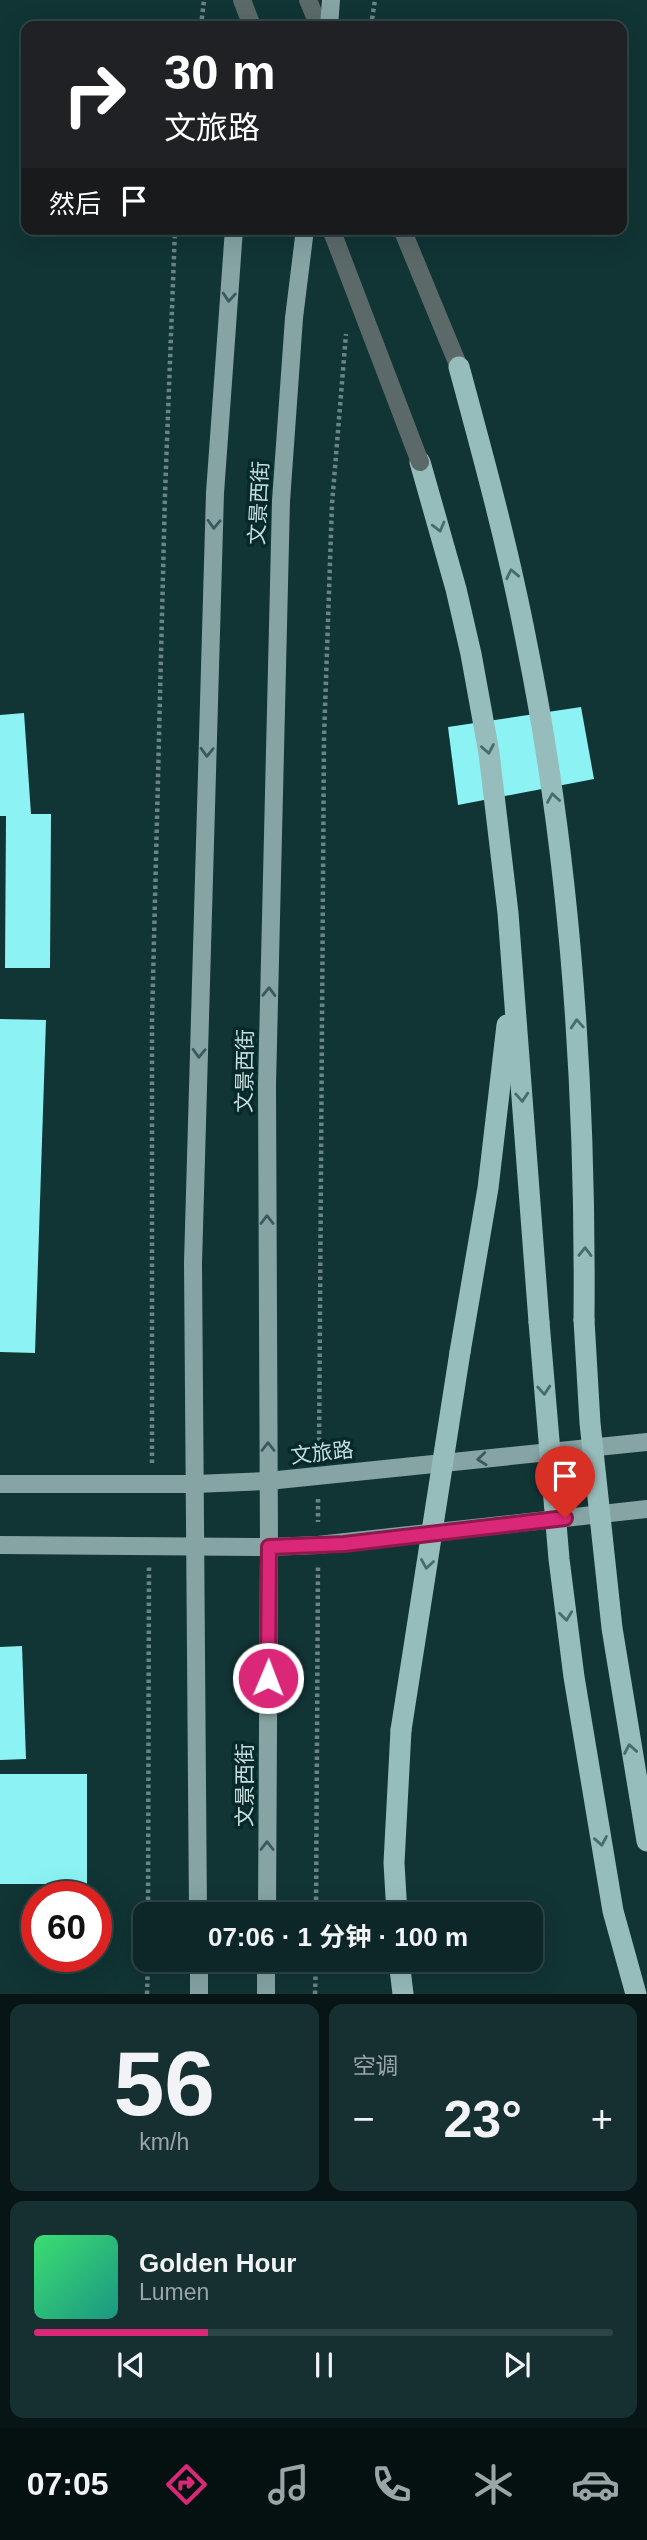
<!DOCTYPE html>
<html lang="zh">
<meta charset="utf-8">
<style>
:root{--surface:#0d2728;--page:#162f30;--text:#f1f3f6;--muted:#9aa5a8;--line:#2d4445;--accent:#db2777}
body{margin:0;font-family:Arial,"Noto Sans SC",sans-serif;background:var(--page);color:var(--text);height:100vh;display:flex;flex-direction:column;font-size:26px;white-space:nowrap}
*{box-sizing:border-box;margin:0}
p{font-size:23px;color:var(--muted)}
.icon{flex:none;width:38px;height:38px;fill:none;stroke:currentColor;stroke-width:2;stroke-linecap:round;stroke-linejoin:round}
.map{position:relative;height:1994px;overflow:hidden}
.drawer{display:flex;flex-direction:column;gap:10px;padding:10px;background:#071516;flex:1}
.drawer>*{flex:none}
.top-card{position:absolute;left:21px;top:21px;width:606px;height:214px;border-radius:14px;box-shadow:0 7px 28px #0002,0 0 0 2px var(--line);background:#202124;color:#fff;overflow:hidden}
.speed{position:absolute;left:21px;top:1881px;display:flex;gap:14px;font-size:35px;font-weight:700;text-align:center}
.speed>*{display:grid;place-content:center;width:91px;height:91px;border-radius:50%;background:var(--surface);box-shadow:0 7px 28px #0002,0 0 0 2px var(--line);line-height:1}
.speed .limit{border:10px solid #d22;background:#fff;color:#111}
.pin{position:absolute;display:grid;place-items:center;width:60px;height:60px;color:#fff;margin:-72px -30px;border-radius:50% 50% 50% 0;rotate:-45deg;box-shadow:0 0 7px #0007}
.pin .icon{rotate:45deg}
.me{position:absolute;width:77px;margin:-38px;rotate:1deg;stroke-linejoin:round;filter:drop-shadow(0 0 5px #0008)}
.turn{display:flex;align-items:center;gap:24px;height:147px;padding:0 28px;font-size:32px}
.turn .icon{width:91px;height:91px;stroke-width:2.5}
.turn b{display:block;font-size:49px;line-height:60px}
.then{display:flex;align-items:center;height:66px;padding:0 28px;background:#0003;gap:14px;font-size:26px}
.big{font-size:52px;font-weight:700;line-height:1.1}
.drawer .card{flex:1;display:flex;flex-direction:column;justify-content:center;gap:10px;min-width:0;padding:0 24px;border-radius:14px;background:var(--page)}
.drawer .dial{align-items:center;gap:0}
.dial b{font-size:91px;line-height:1}
.song{display:flex;align-items:center;gap:21px}
.cover{width:84px;height:84px;border-radius:10px;background:linear-gradient(135deg,hsl(140 70% 55%),hsl(170 70% 35%))}
.played{height:7px;border-radius:4px;background:linear-gradient(90deg,var(--accent) 30%,var(--line) 30%)}
.keys{display:flex;justify-content:space-around;direction:ltr}
.heat{display:flex;justify-content:space-between;align-items:center;font-size:38px;direction:ltr}
.drawer .tiles{flex:1;display:grid;gap:10px;grid-template-columns:1fr 1fr}
.card:last-child{grid-column:span 2}
.trip{position:absolute;left:133px;top:1902px;width:410px;height:70px;border-radius:14px;background:var(--surface);box-shadow:0 7px 28px #0002,0 0 0 2px var(--line);font-weight:700;line-height:70px;text-align:center}
.dock{display:flex;height:112px;justify-content:space-around;align-items:center;background:#051010;color:var(--muted)}
.dock .icon{width:49px;height:49px}
.dock .active{color:var(--accent)}
.dock b{font-size:32px;color:var(--text)}
.map>svg:first-child{display:block}
.building{fill:#8df2f3}
.lines{fill:none;stroke-linecap:round;stroke-linejoin:round}
.path{stroke:#698485;stroke-width:4.5;stroke-dasharray:3.5 3.5;stroke-linecap:butt}
.minor{stroke:#5b6a69;stroke-width:18}
.major{stroke:#86a4a4;stroke-width:18}
.highway{stroke:#96bcbb;stroke-width:21}
.minor-bridge{stroke:#5b6a69;stroke-width:18}
.highway-bridge{stroke:#96bcbb;stroke-width:21}
.oneway{stroke:#395b5b}
.oneway2{stroke:#466c6c}
.route-casing{stroke:#8e194d;stroke-width:18}
.route{stroke:#db2777;stroke-width:12}
.labels{text-anchor:middle;stroke-width:7;stroke-linejoin:round;paint-order:stroke}
.street-label{font-size:21px;fill:#cadddd;stroke:#052a2b}
</style>
<div class="map">
<svg width="647" height="1994" viewBox="0 0 647 1994">
<rect width="100%" height="100%" fill="#113435"/>
<g class="building">
<polygon points="581,707 594,779 458,805 448,727"/>
<polygon points="24,713 31,814 51,814 50,968 5,968 6,816 0,816 0,715"/>
<polygon points="0,1019 46,1020 35,1353 0,1352"/>
<polygon points="22,1646 26,1759 0,1760 0,1647"/>
<rect x="0" y="1774" width="87" height="110"/>
</g>
<g class="lines">
<g class="path">
<polyline points="201,26 204,0"/>
<polyline points="371,26 375,0"/>
<polyline points="319,1455 324,738 332,504 346,334"/>
<polyline points="152,1463 152,1021 165,494 175,229"/>
<polyline points="318,1499 318,1522"/>
<polyline points="148,1914 149,1567"/>
<polyline points="316,1914 318,1565"/>
<polyline points="147,1994 148,1960"/>
<polyline points="315,1994 316,1960"/>
</g>
<g class="minor">
<polyline points="308,0 319,26"/>
<polyline points="402,229 459,367"/>
</g>
<g class="major">
<polyline points="329,26 331,0"/>
<polyline points="0,1484 195,1484 268,1481 647,1442"/>
<polyline points="0,1545 269,1547 318,1545 647,1509"/>
<polyline points="198,1914 193,1263 215,493 234,229"/>
<polyline points="267,1914 269,1547 267,1085 281,501 294,318 305,229"/>
<polyline points="199,1960 199,1994"/>
<polyline points="266,1994 266,1960"/>
</g>
<g class="highway">
<path d="M 459,367 C 484,459 509,551 527,645 C 572,867 586,1094 584,1320"/>
<polyline points="420,462 456,589 471,654 489,753 508,913 539,1322"/>
<polyline points="460,1352 488,1188 507,1025"/>
<polyline points="397,1914 394,1863 401,1730"/>
<polyline points="399,1960 403,1994"/>
</g>
<g class="minor-bridge">
<polyline points="242,0 252,26"/>
<polyline points="331,229 420,462"/>
</g>
<g class="highway-bridge">
<polyline points="584,1320 590,1423 612,1628 647,1841"/>
<polyline points="539,1322 559,1559 574,1677 613,1911 636,1994"/>
<polyline points="401,1730 460,1352"/>
</g>
</g>
<defs><path id="oneway-chevron" d="M-2-3.5L2.5 0L-2 3.5" fill="none" stroke-width="1.6" stroke-linecap="round" stroke-linejoin="round" transform="scale(1.75)"/></defs>
<g class="oneway">
<use href="#oneway-chevron" transform="translate(229 297) rotate(94)"/>
<use href="#oneway-chevron" transform="translate(214 524) rotate(92)"/>
<use href="#oneway-chevron" transform="translate(207 752) rotate(92)"/>
<use href="#oneway-chevron" transform="translate(269 992) rotate(-89)"/>
<use href="#oneway-chevron" transform="translate(199 1053) rotate(92)"/>
<use href="#oneway-chevron" transform="translate(267 1220) rotate(-90)"/>
<use href="#oneway-chevron" transform="translate(268 1447) rotate(-90)"/>
<use href="#oneway-chevron" transform="translate(482 1459) rotate(174)"/>
<use href="#oneway-chevron" transform="translate(267 1846) rotate(-90)"/>
</g>
<g class="oneway2">
<use href="#oneway-chevron" transform="translate(439 527) rotate(75)"/>
<use href="#oneway-chevron" transform="translate(512 574) rotate(-102)"/>
<use href="#oneway-chevron" transform="translate(488 749) rotate(80)"/>
<use href="#oneway-chevron" transform="translate(553 798) rotate(-99)"/>
<use href="#oneway-chevron" transform="translate(577 1024) rotate(-94)"/>
<use href="#oneway-chevron" transform="translate(522 1097) rotate(86)"/>
<use href="#oneway-chevron" transform="translate(585 1252) rotate(-89)"/>
<use href="#oneway-chevron" transform="translate(544 1390) rotate(86)"/>
<use href="#oneway-chevron" transform="translate(427 1564) rotate(99)"/>
<use href="#oneway-chevron" transform="translate(566 1616) rotate(83)"/>
<use href="#oneway-chevron" transform="translate(630 1749) rotate(-100)"/>
<use href="#oneway-chevron" transform="translate(601 1841) rotate(80)"/>
</g>
<g class="lines">
<defs>
<polyline id="route" points="268,1678 269,1547 344,1544 565,1518"/>
</defs>
<use href="#route" class="route-casing"/>
<use href="#route" class="route"/>
</g>
<g class="labels">
<g class="street-label">
<text transform="translate(259 503) rotate(-87)" y="7">文景西街</text>
<text transform="translate(245 1071) rotate(-89)" y="7">文景西街</text>
<text transform="translate(322 1453) rotate(-6)" y="7">文旅路</text>
<text transform="translate(245 1785) rotate(-90)" y="7">文景西街</text>
</g>
</g>
</svg>
<div class="speed"><div class="limit">60</div></div>
<div class="pin" style="left:565px;top:1518px;background:#d93025"><svg class="icon" aria-label="arrive" viewBox="0 0 24 24"><path d="M6 21V4h12l-3 4 3 4H6"/></svg></div>
<svg class="me" style="left:268px;top:1678px" viewBox="-20 -20 40 40"><circle r="17" fill="#db2777" stroke="#fff" stroke-width="3"/><path d="M0-11L8 9 0 5-8 9z" fill="#fff"/></svg>
<div class="trip">07:06 · 1 分钟 · 100 m</div>
<div class="top-card">
<div class="turn"><svg class="icon" aria-label="right" viewBox="0 0 24 24"><path d="M7 20v-9h11M14 6l5 5-5 5"/></svg><div><b>30 m</b>文旅路</div></div>
<div class="then">然后<svg class="icon" aria-label="arrive" viewBox="0 0 24 24"><path d="M6 21V4h12l-3 4 3 4H6"/></svg></div>
</div>
</div>
<section class="drawer">
<div class="tiles">
<div class="card dial"><b>56</b><p>km/h</p></div>
<div class="card"><p>空调</p>
<div class="heat"><a>−</a><b class="big">23°</b><a>+</a></div>
</div>
<div class="card">
<div class="song"><i class="cover"></i><div><b>Golden Hour</b><p>Lumen</p></div></div>
<div class="played"></div>
<div class="keys"><svg class="icon" aria-label="previous" viewBox="0 0 24 24"><path d="M18 5L8 12l10 7zM5 5v14"/></svg><svg class="icon" aria-label="pause" viewBox="0 0 24 24"><path d="M8 5v14M16 5v14"/></svg><svg class="icon" aria-label="next" viewBox="0 0 24 24"><path d="M6 5l10 7-10 7zM19 5v14"/></svg></div>
</div>
</div>
</section>
<nav class="dock">
<b>07:05</b>
<svg class="icon active" aria-label="directions" viewBox="0 0 24 24"><path d="M12 3l9 9-9 9-9-9zM9 14v-3h6M13 9l2 2-2 2"/></svg>
<svg class="icon" aria-label="music" viewBox="0 0 24 24"><path d="M9 18V5l10-2v13"/><circle cx="6" cy="18" r="3"/><circle cx="16" cy="16" r="3"/></svg>
<svg class="icon" aria-label="phone" viewBox="0 0 24 24"><path d="M5 4h4l2 5-3 2q2 4 5 5l2-3 5 2v4C11 20 4 13 5 4z"/></svg>
<svg class="icon" aria-label="climate" viewBox="0 0 24 24"><path d="M12 3v18M4 7l16 10M4 17L20 7"/></svg>
<svg class="icon" aria-label="car" viewBox="0 0 24 24"><path d="M5 17H2v-5l4-1 3-4h7l3 4 3 1v5h-3M9 17h6M6 11h13"/><circle cx="7" cy="17" r="2"/><circle cx="17" cy="17" r="2"/></svg>
</nav>
